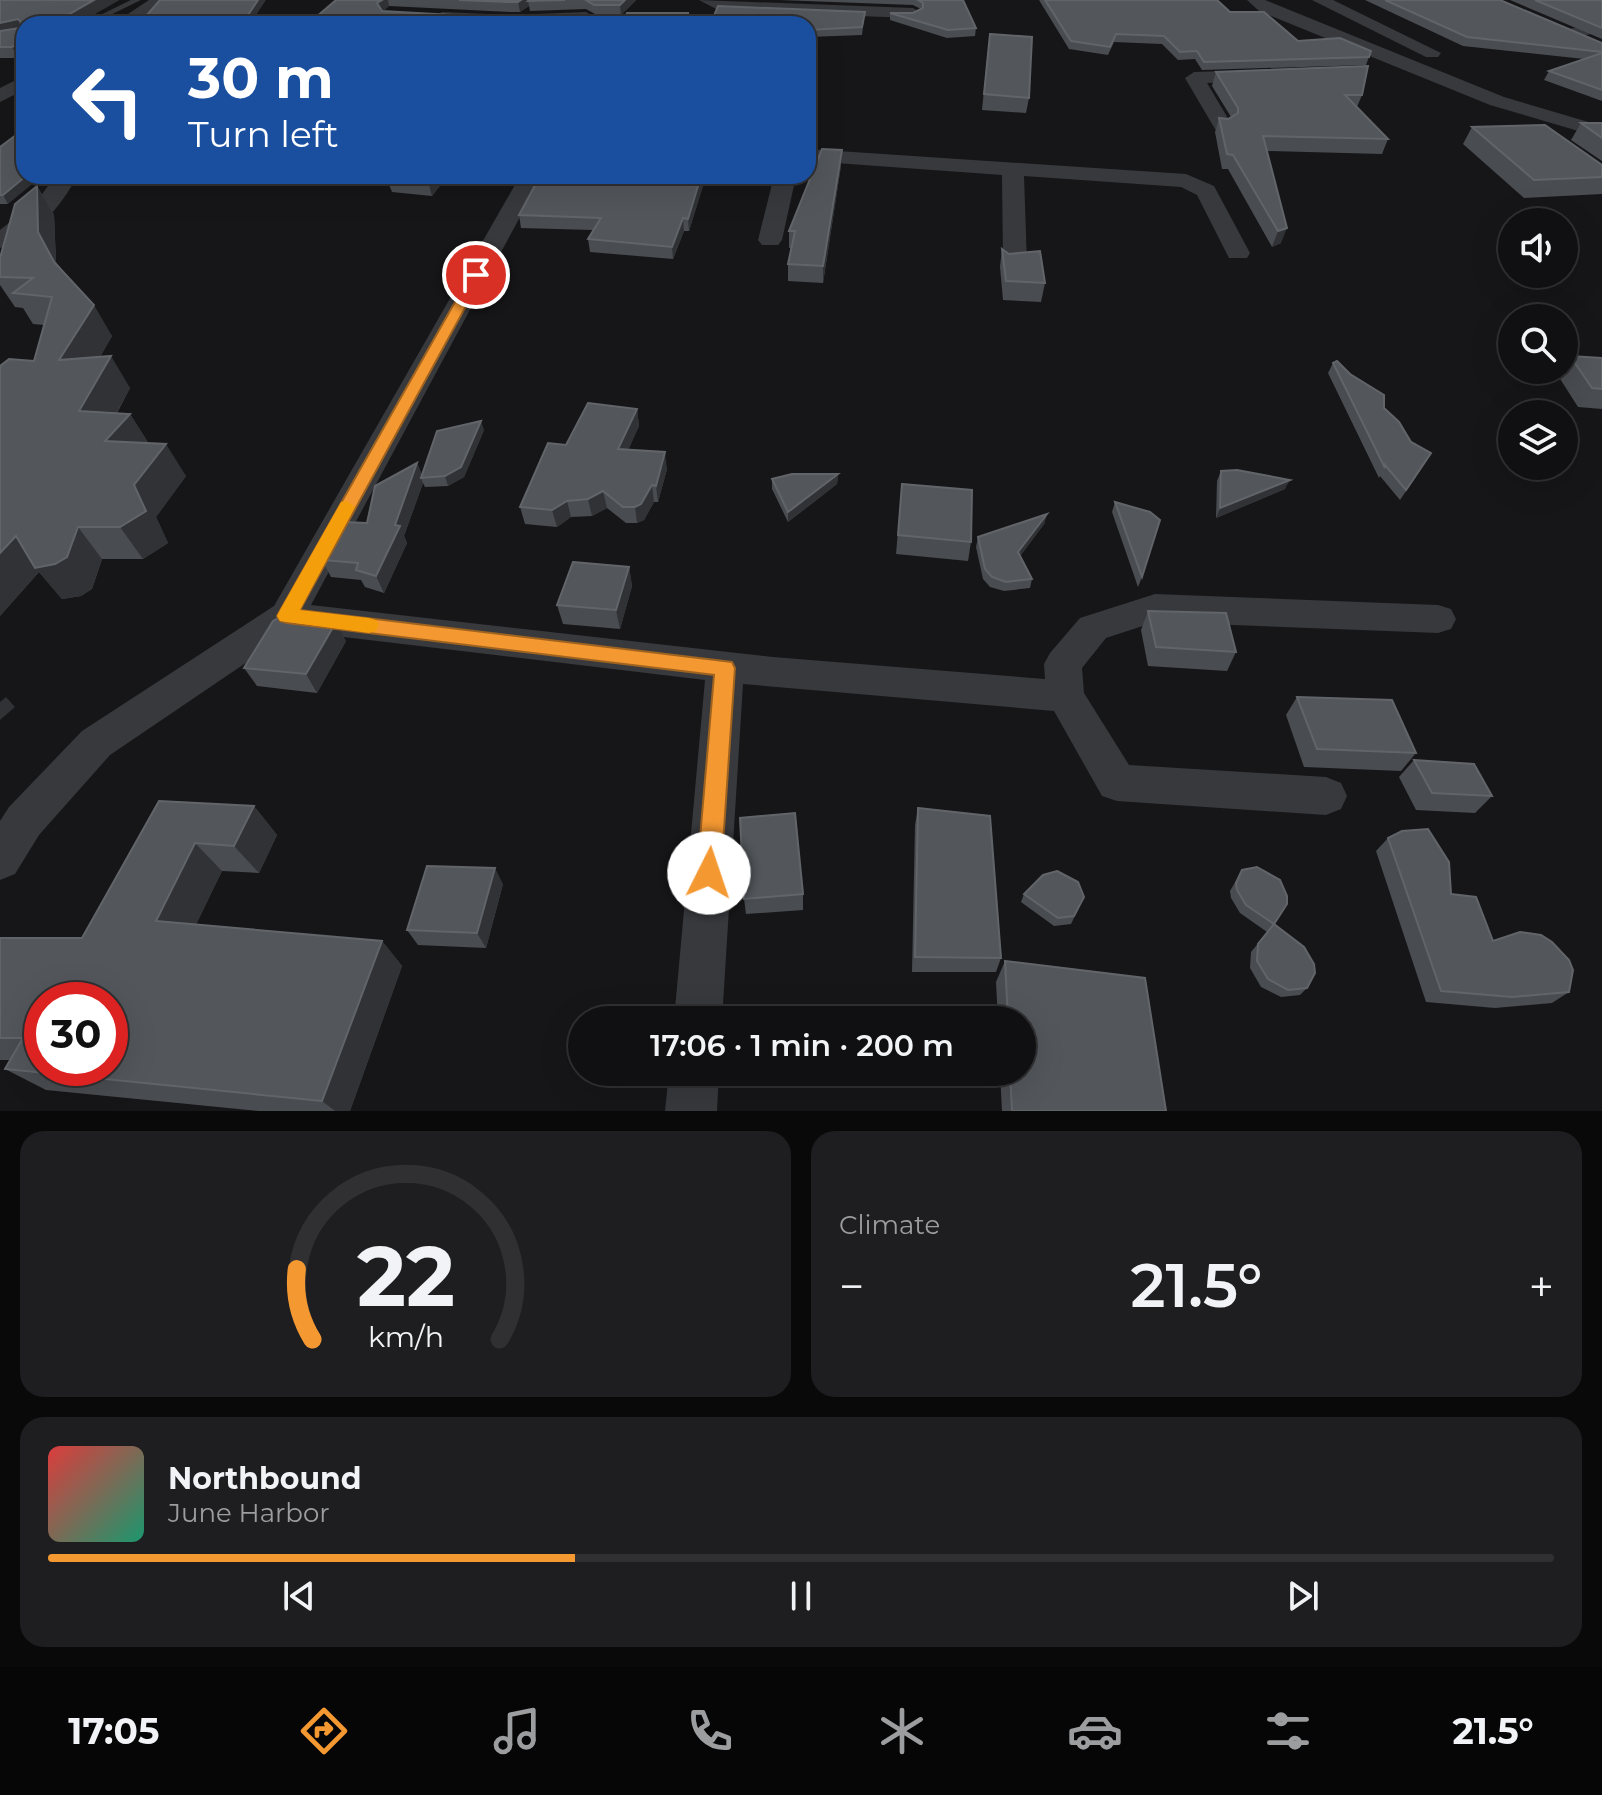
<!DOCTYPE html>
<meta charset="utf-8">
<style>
:root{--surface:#101012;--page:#1e1e20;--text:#f1f3f6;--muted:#9c9d9f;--line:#303032;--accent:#f49832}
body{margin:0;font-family:Montserrat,sans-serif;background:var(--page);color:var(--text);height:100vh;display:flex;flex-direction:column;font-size:30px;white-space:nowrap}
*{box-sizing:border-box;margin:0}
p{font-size:26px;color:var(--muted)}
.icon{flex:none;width:44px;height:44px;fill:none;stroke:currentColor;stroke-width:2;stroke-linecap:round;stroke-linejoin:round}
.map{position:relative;height:1111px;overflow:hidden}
.side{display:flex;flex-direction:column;gap:20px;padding:20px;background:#09090a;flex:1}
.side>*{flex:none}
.guide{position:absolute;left:16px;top:16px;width:800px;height:168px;border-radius:24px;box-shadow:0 8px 32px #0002,0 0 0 2px var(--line);background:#1a4fa0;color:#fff;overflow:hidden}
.fabs{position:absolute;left:1498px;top:208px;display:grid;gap:16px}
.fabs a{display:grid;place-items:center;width:80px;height:80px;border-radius:50%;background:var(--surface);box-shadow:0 8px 32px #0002,0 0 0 2px var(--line);font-size:40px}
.speed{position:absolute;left:24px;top:982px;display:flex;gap:16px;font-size:40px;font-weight:700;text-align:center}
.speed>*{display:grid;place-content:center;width:104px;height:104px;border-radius:50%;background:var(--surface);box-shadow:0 8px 32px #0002,0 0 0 2px var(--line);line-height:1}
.speed .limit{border:12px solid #d22;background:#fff;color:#111}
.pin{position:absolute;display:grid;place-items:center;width:68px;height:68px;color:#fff;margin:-34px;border:4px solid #fff;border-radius:50%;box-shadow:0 2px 8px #0007}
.me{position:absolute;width:88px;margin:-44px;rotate:4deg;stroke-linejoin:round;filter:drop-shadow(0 0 6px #0008)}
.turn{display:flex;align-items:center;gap:28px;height:168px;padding:0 40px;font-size:36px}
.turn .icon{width:104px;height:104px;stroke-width:2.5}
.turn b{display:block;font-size:56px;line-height:68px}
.big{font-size:60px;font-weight:600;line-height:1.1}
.side .card{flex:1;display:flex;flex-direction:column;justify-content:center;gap:12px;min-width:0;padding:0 28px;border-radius:24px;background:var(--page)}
.side .dial{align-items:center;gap:0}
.dial svg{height:208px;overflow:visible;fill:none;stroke:var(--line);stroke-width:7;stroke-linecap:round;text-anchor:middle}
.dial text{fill:var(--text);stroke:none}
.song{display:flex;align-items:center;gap:24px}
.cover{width:96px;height:96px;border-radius:12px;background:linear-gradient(135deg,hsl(0 70% 55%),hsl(160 70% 35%))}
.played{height:8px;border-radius:4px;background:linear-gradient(90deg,var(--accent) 35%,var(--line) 35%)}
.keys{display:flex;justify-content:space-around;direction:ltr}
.heat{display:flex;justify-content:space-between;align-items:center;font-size:44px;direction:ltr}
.side .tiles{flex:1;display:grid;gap:20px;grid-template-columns:1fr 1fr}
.card:last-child{grid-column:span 2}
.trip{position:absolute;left:568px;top:1006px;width:468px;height:80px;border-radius:40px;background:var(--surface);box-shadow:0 8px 32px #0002,0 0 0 2px var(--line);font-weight:600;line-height:80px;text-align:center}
.tabs{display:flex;height:128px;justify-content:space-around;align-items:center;background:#060607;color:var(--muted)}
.tabs .icon{width:56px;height:56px}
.tabs .active{color:var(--accent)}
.tabs b{font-size:36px;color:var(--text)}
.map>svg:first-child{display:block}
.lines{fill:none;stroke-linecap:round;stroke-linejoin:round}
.lane{fill:#37393d;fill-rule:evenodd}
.street{fill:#37393d;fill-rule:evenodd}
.wall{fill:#494c50}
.shaded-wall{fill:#303235}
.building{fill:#53575b;stroke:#61656a;stroke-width:2;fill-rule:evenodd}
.route{fill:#f49832;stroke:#9f6320;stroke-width:2}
.slow{fill:#f59e0b}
</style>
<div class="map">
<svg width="1602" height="1111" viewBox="0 0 1602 1111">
<rect width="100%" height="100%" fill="#161618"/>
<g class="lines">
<polygon class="lane" points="131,0 141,0 92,24 82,24"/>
<g class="street">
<polygon points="149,0 168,0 133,24 113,24"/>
<polygon points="699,0 913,8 921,13 913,18 720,11"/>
<polygon points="1247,0 1265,0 1504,97 1602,126 1602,138 1490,105 1259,11"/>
<polygon points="1312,0 1333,0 1441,53 1438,57 1426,57"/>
<polygon points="442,12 510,15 586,12 594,17 586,22 487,24 436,21 434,17"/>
<polygon points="1602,21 1602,31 1568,40 1559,35 1562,31"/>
<polygon points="1262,70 1271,76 1269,80 1207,83 1232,125 1222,131 1215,129 1185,78 1194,72"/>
<polygon points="24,76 24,90 0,102 0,88"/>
<polygon points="808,149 1186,174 1214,186 1250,253 1247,258 1229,258 1197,195 1181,187 1024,176 1027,264 1024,269 1006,269 1003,264 1002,175 808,161"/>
<path d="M 55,176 L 77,176 C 63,205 32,240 0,248 L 0,230 L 38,200 Z"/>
<polygon points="520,176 542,176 311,605 773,657 1045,679 1044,664 1050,653 1080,618 1155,594 1438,605 1451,609 1456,619 1451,629 1438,633 1155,622 1106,638 1082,668 1084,693 1129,765 1326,777 1341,783 1347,796 1341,809 1326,815 1117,801 1102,796 1054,711 743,684 722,1020 674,1020 705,680 293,631 110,755 39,835 15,874 0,880 0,821 9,807 82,731 274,606"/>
<polygon points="774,176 796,176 782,240 778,245 762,245 758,240"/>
<polygon points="669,1072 719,1072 717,1111 665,1111"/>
</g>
</g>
<g class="wall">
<polygon points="0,0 119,0 77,24 24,24 18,58 0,58"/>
<polygon points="336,0 636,0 621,15 595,14 586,9 530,11 529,6 520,12 510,12 389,6 383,11 308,24"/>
<polygon points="779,0 963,0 976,28 975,36 947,38 890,20 890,13 913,13 921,9 913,5"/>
<polygon points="1039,0 1179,0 1230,12 1298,41 1369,57 1366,65 1202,70 1195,59 1178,60 1162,44 1114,42 1108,55 1069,49"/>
<polygon points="1365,0 1500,0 1602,43 1602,101 1544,80 1549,71 1584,59 1463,46"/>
<polygon points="1510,0 1600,0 1602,1 1602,39"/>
<polygon points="864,19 862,35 808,37 808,24 711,23"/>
<polygon points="988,49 1029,98 1026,113 982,110"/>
<polygon points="1216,72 1362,95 1357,107 1388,139 1382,154 1266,151 1281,243 1272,247 1228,169 1222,169 1215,132 1219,118 1228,119 1231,117 1212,86"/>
<polygon points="1581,123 1602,123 1602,161 1571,140"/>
<polygon points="1472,127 1602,165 1602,194 1524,198 1463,144"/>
<polygon points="0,147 8,204 0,204"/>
<polygon points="841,166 823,283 788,281 788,264 792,248 789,248 789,231"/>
<polygon points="392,176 465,176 460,180 442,183 432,196 392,192 388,182"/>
<polygon points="706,176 689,231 684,231 673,259 590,252 588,239 593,230 521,228 519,215"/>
<polygon points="37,186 54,215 56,262 112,336 100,357 130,388 117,413 130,414 149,444 186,476 156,517 168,543 143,559 102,559 92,589 81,596 62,599 39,572 0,616 0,366 34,361 44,325 33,324 23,308 15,307 0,285 0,258"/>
<polygon points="1002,249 1045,283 1041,302 1003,300 1000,267"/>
<polygon points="1570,356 1602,358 1602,409 1578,407 1557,374 1560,370 1564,370 1564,364"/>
<polygon points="1333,363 1384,408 1425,463 1400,500 1380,476 1379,478 1328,373"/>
<polygon points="637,409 639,426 628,450 667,469 658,502 654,502 644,520 637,523 626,523 607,508 592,516 571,517 557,527 525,524 520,507 566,445"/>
<polygon points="484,430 464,477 448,486 425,487 423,483 404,536 407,543 384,593 365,587 361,580 331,577 322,560 367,523 417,463 422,475"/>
<polygon points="1221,471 1285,489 1216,518 1217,481"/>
<polygon points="838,474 837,484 788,522 772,489 772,479"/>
<polygon points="902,484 971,542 968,561 896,554"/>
<polygon points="1115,502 1142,577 1138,587 1112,512"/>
<polygon points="1047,514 1044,524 1020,556 1032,579 1030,588 1004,591 990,587 983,579 976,547 978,537"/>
<polygon points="629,567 632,586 620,629 563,624 557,605"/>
<polygon points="1148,611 1236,652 1227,671 1148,666 1141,630"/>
<polygon points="346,641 317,693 257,686 244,668"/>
<polygon points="1297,697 1416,753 1401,771 1304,767 1286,715"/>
<polygon points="1414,760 1492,796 1475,813 1416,810 1399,777"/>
<polygon points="159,801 254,806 277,835 259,873 222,871 196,924 382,941 402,966 350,1111 258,1111 46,1090 5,1069 11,1060 0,1060 0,938 82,938"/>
<polygon points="918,808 1001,958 996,972 912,972 915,825"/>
<polygon points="1388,838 1493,941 1569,992 1552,1003 1495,1008 1426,1002 1376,851"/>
<polygon points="1242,870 1274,924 1267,932 1240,913 1231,898 1230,891"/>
<polygon points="503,884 486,948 418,945 407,930"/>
<polygon points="803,894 803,910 746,914 744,899"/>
<polygon points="1024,894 1084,897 1071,924 1054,926 1021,902"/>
<polygon points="1274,924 1307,988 1300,995 1281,997 1261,987 1250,968 1251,952"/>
<polygon points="1005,961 1166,1111 1002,1111 1000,1072 1022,1072 1022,1020 998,1020 996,982"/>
</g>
<g class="shaded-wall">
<polygon points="94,0 119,0 77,24 52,24"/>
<polygon points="258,0 266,0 250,24 242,24"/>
<polygon points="382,0 388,0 389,6 380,13 377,3"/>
<polygon points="521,0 536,0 528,1 529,6 520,12 518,2"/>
<polygon points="625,0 636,0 621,15 620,5"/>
<polygon points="489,17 491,24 476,24"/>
<polygon points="18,19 24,30 0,35 0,23"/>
<polygon points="24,40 24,55 18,58 12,47"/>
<polygon points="842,150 841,166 823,283 823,266"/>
<polygon points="26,176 42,176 8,204 3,195"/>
<polygon points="436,176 465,176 460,180 442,183 432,196 429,185"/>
<polygon points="701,176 706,176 689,231 688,219"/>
<polygon points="37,186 54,215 56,262 73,292 38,232"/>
<polygon points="683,218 684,231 673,259 672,247"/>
<polygon points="1287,228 1281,243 1272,247 1278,231"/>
<polygon points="94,305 112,336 80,392 59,360"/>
<polygon points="111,356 130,388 100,443 79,411"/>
<polygon points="637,409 639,426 621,466 618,449"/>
<polygon points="130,414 150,446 105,441"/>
<polygon points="481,421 484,430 464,477 448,486 445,476"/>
<polygon points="166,444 186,476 156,517 168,543 143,559 120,527 134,485"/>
<polygon points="665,452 667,469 658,502 656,486"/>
<polygon points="417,463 423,478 421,478 423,483 404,536 407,543 384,593 376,576"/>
<polygon points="838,474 837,484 788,522 788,512"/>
<polygon points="1290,480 1285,489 1216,518 1220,508"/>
<polygon points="652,485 654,502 644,520 637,523 635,507"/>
<polygon points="603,491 607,508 592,516 588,499"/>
<polygon points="567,501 571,517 557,527 552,510"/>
<polygon points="1047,514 1044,524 1016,562 1018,552"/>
<polygon points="78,527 102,559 92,589 81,596 62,599 39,572 0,616 0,553 16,536"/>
<polygon points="629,567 632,586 620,629 616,610"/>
<polygon points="336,622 346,641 317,693 306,674"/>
<polygon points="6,697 15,707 0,720 0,702"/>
<polygon points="254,806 277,835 259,873 234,846"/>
<polygon points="195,843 222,871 186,946 156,921"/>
<polygon points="495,868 503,884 486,948 477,933"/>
<polygon points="382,941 402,966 350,1111 335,1111 322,1101"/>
</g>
<g class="building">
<polygon points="0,0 94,0 52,24 24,24 24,40 12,47 0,47 0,31 20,28 21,22 18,19 0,23"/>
<polygon points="160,0 258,0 242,24 139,24"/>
<polygon points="336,0 382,0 377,3 382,11 489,17 476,24 308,24"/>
<polygon points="459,0 521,0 518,2 508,2"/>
<polygon points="529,0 565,0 528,1"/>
<polygon points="586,0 625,0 620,5 594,5"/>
<polygon points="918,0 963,0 976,28 948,30 890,13 913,13 923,8 923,3"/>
<polygon points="1045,0 1217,0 1230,12 1264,12 1298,41 1340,38 1371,51 1369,57 1204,62 1197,51 1180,52 1164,36 1116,34 1110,47 1071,41"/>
<polygon points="1385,0 1500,0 1602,43 1602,52 1467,37"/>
<polygon points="1535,0 1600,0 1602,1 1602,28"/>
<polygon points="718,6 865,12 862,27 808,30 808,24 781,24 774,22 711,23"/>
<polygon points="627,13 688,13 689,24 621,24"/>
<polygon points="516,17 550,17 549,24 511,24"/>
<polygon points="990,34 1032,37 1029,98 984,94"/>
<polygon points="1602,53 1602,90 1549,71"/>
<polygon points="1368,66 1362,95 1345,95 1388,139 1263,136 1287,228 1278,231 1233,155 1227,154 1219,118 1228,119 1238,113 1238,108 1216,72"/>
<polygon points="1581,123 1602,123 1602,138"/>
<polygon points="1545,125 1602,165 1602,177 1534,180 1472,127"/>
<polygon points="20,132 24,136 24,176 26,176 3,195 0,195 0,147"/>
<polygon points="822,149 842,150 823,266 788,264 795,231 789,231"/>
<polygon points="392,176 436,176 429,185 388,182"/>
<polygon points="540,176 701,176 688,219 683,218 672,247 588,239 601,218 519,215"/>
<polygon points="37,186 38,232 54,262 94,305 59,360 111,356 79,411 130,414 105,441 166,444 134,485 146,511 120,527 78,527 67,557 55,564 35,568 16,536 0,553 0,366 9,359 34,361 52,297 13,293 33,278 0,277 0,258 15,204"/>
<polygon points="1002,249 1009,254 1040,251 1045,283 1006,281"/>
<polygon points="1570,356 1602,358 1602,389 1592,388"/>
<polygon points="1337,361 1350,374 1384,395 1384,408 1399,422 1411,442 1431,453 1406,490 1385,465 1385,468 1333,363"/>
<polygon points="588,403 637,409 618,449 665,452 656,486 652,485 641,504 635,507 623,507 603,491 588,499 567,501 552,510 520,507 548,443 566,445"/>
<polygon points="481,421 461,467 445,476 421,478 437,431"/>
<polygon points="417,463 395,525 400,526 376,576 356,570 358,563 322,560 344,522 367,523 375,486"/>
<polygon points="1237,470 1290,480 1220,508 1221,471"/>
<polygon points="792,474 838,474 788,512 772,479"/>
<polygon points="902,484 972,490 971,542 898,535"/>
<polygon points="1115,502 1150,512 1160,520 1142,577"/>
<polygon points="1047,514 1018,552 1032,579 1006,582 992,577 985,569 978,537"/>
<polygon points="573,562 629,567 616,610 557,605"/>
<polygon points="1148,611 1226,613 1236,652 1156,647"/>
<polygon points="280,617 336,622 306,674 244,668 273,621"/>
<polygon points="1297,697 1392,700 1416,753 1317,749"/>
<polygon points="1414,760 1474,764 1492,796 1432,793"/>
<path d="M 159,801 L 254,806 L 234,846 L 195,843 L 156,921 L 382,941 L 322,1101 L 5,1069 L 23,1038 L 0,1038 L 0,938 L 82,938 ZM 42,1000 L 110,1000 L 110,1068 L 42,1068 Z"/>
<polygon points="918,808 990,816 1001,958 915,957"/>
<polygon points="795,813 803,894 744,899 740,818"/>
<polygon points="1428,829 1449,862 1451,894 1476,897 1493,941 1520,932 1541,935 1552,942 1569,960 1573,970 1569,992 1512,997 1441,991 1388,838 1402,831"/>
<polygon points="427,866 495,868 477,933 407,930"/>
<polygon points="1257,867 1280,880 1287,896 1287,904 1274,924 1246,905 1237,890 1236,883 1242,870"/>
<polygon points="1057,871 1078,882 1084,897 1074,916 1058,918 1024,894 1043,875"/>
<polygon points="1274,924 1304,947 1314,964 1315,973 1307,988 1288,990 1268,979 1257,961 1258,944"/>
<polygon points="1005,961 1145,978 1166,1111 1012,1111 1010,1072 1022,1072 1022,1020 1008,1020"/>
</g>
<polygon class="route" points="472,272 483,275 300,610 732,662 735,668 721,873 717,881 709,885 701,881 697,873 714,675 287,623 280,621 277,616"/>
<polygon class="slow" points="347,501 355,507 300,610 369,618 376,620 379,625 376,631 369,633 280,621 277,616 280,610 341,502"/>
</svg>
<div class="fabs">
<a><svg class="icon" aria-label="sound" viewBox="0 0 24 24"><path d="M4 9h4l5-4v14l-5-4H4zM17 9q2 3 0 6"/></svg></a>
<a><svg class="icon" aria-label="search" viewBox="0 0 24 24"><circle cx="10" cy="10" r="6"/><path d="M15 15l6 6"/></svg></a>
<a><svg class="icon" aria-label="layers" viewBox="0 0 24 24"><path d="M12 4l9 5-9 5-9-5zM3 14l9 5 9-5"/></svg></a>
</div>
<div class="speed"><div class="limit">30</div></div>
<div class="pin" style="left:476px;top:275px;background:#d93025"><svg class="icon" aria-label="arrive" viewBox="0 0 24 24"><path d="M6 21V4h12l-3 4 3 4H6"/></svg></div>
<svg class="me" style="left:709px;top:873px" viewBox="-20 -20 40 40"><circle r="19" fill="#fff"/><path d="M0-13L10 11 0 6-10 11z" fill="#f49832"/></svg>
<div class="trip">17:06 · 1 min · 200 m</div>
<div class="guide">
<div class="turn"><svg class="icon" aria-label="left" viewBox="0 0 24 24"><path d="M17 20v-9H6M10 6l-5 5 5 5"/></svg><div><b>30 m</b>Turn left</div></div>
</div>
</div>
<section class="side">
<div class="tiles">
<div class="card dial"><svg viewBox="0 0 100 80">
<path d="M14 69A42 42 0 1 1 86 69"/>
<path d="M14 69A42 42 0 0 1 8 42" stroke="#f49832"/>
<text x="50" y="56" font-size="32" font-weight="700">22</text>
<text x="50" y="72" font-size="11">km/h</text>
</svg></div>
<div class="card"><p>Climate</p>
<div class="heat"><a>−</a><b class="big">21.5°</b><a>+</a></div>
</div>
<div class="card">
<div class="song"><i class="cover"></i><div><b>Northbound</b><p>June Harbor</p></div></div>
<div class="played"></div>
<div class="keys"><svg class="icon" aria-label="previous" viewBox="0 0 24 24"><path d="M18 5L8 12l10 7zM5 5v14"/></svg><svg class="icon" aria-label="pause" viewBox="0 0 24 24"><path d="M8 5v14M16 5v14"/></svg><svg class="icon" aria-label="next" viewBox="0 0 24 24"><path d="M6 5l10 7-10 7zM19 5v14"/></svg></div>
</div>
</div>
</section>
<nav class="tabs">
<b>17:05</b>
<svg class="icon active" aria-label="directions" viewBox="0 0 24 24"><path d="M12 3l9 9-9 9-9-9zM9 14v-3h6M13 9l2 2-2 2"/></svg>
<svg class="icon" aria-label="music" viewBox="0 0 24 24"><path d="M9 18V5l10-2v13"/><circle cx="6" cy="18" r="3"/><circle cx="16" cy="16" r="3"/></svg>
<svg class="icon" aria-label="phone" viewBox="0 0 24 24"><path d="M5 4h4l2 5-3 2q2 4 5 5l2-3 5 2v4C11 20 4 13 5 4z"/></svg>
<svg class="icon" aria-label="climate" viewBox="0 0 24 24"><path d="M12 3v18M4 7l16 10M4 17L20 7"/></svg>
<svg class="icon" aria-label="car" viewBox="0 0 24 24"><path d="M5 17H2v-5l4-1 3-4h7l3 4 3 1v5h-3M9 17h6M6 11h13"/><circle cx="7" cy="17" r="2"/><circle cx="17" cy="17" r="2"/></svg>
<svg class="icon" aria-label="filters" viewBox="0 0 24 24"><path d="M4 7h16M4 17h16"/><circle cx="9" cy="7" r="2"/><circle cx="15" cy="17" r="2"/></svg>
<b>21.5°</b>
</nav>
